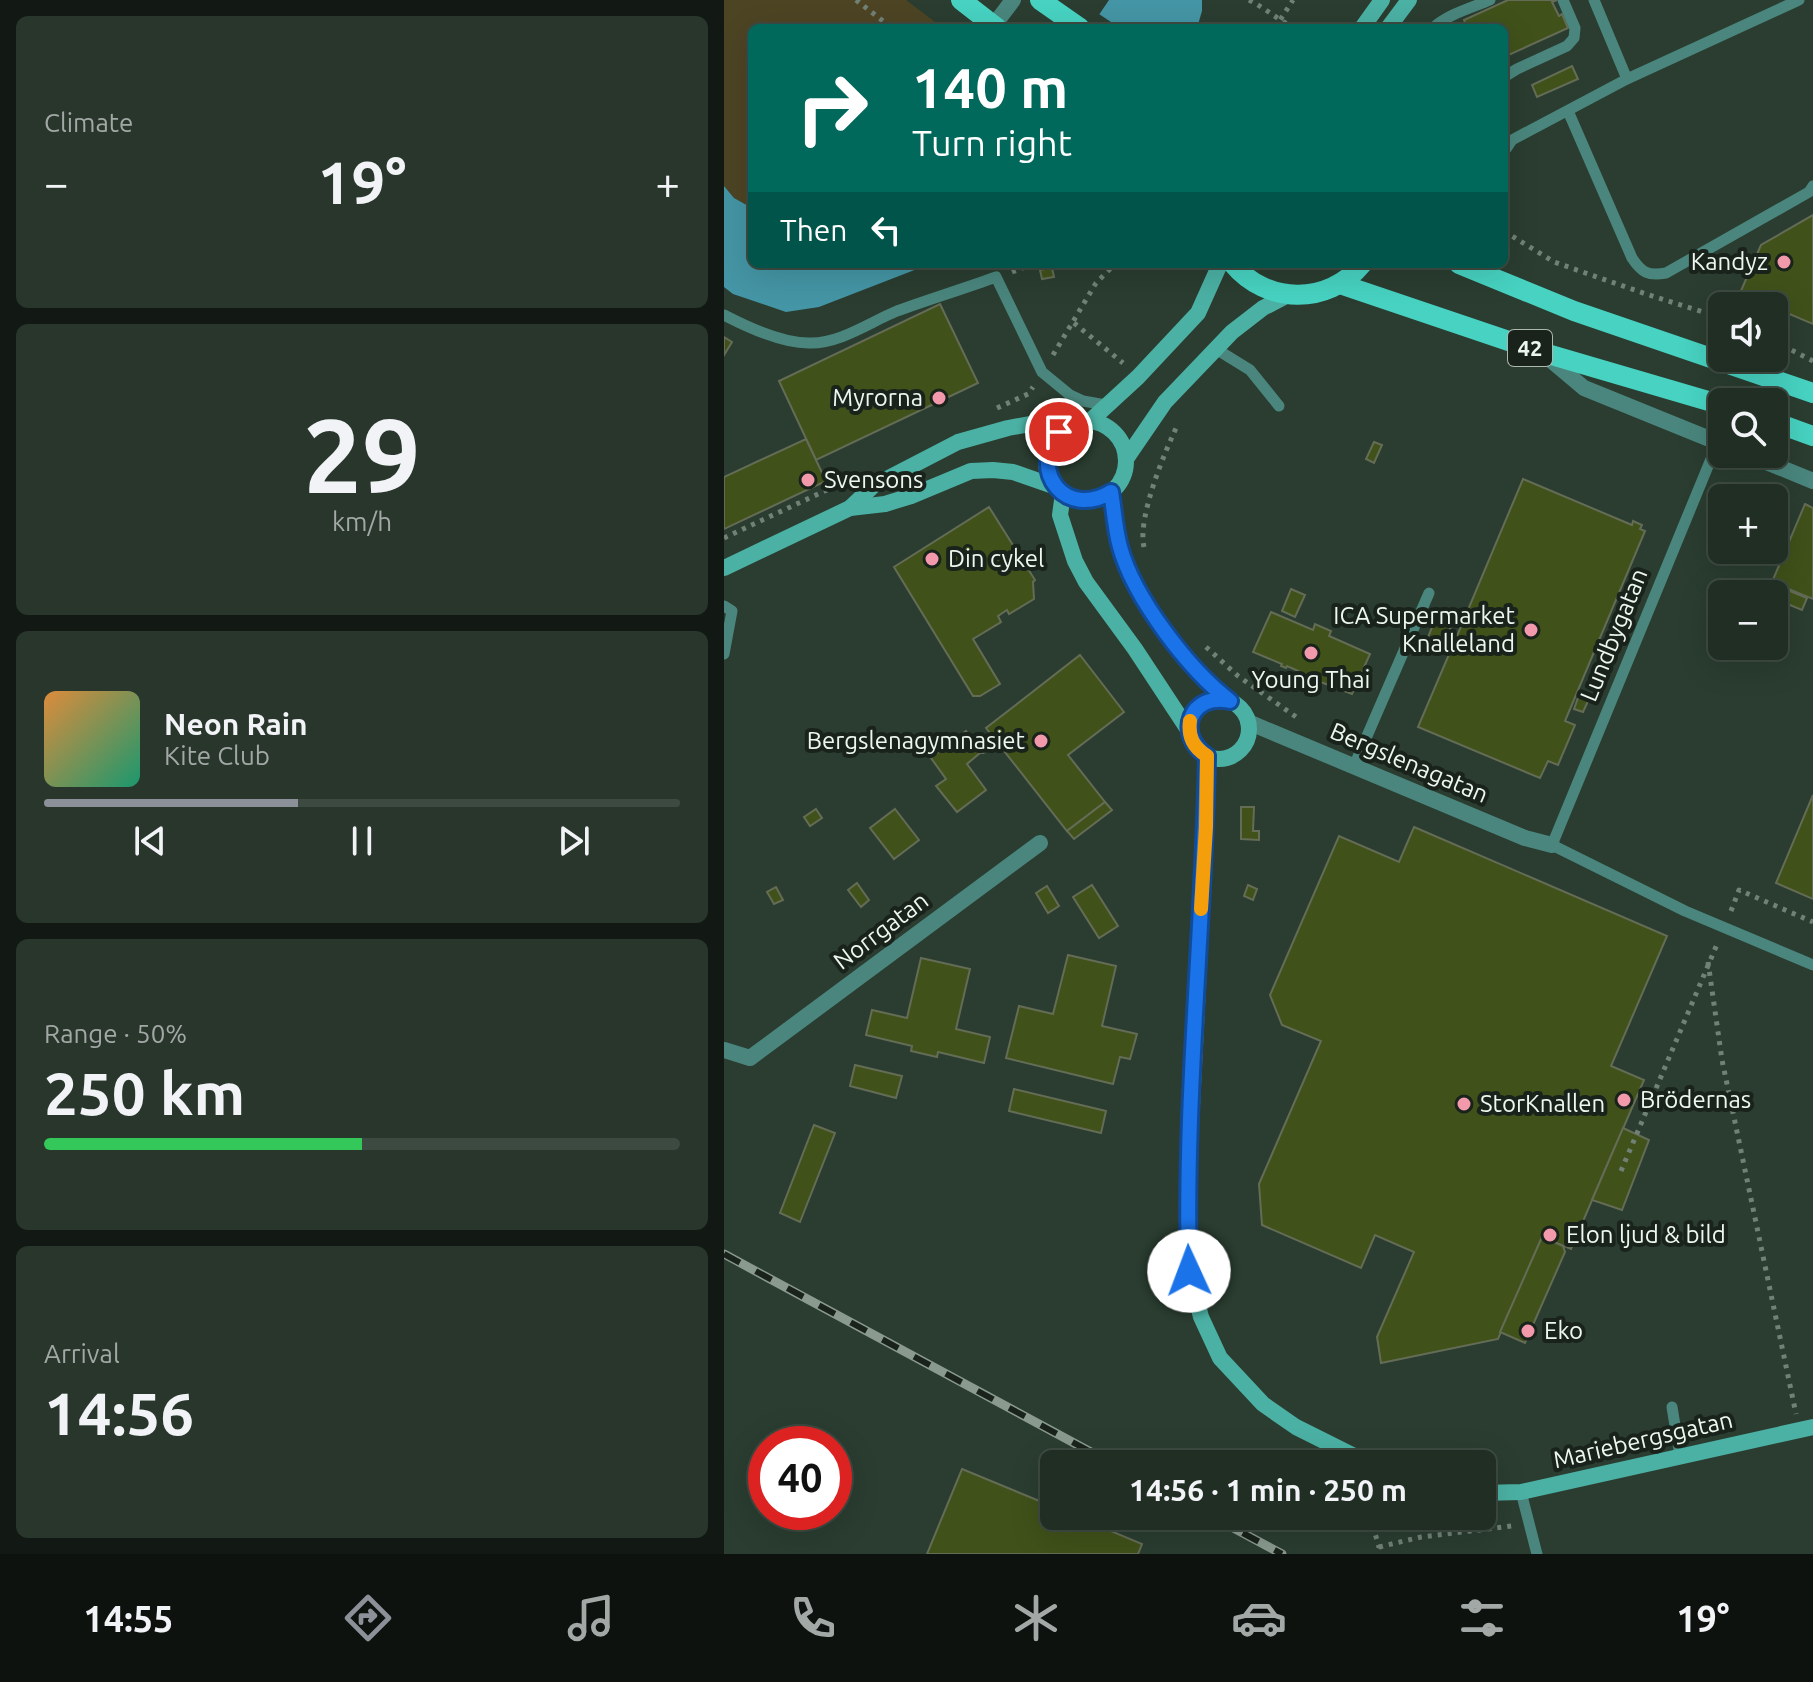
<!DOCTYPE html>
<meta charset="utf-8">
<style>
:root{--surface:#202e24;--page:#28362c;--text:#f1f3f6;--muted:#a2a8a6;--line:#3d4a41;--accent:#8c9099}
body{margin:0;font-family:Ubuntu,sans-serif;background:var(--page);color:var(--text);height:100vh;display:flex;flex-direction:column;font-size:30px;white-space:nowrap}
*{box-sizing:border-box;margin:0}
p{font-size:26px;color:var(--muted)}
.icon{flex:none;width:44px;height:44px;fill:none;stroke:currentColor;stroke-width:2;stroke-linecap:round;stroke-linejoin:round}
.map{position:relative;flex:1;overflow:hidden}
.sheet{display:flex;flex-direction:column;gap:16px;padding:16px;background:#121914;width:724px}
.sheet>*{flex:none}
.banner{position:absolute;left:24px;top:24px;width:760px;height:244px;border-radius:12px;box-shadow:0 8px 32px #0002,0 0 0 2px var(--line);background:#00695c;color:#fff;overflow:hidden}
.tools{position:absolute;left:984px;top:292px;display:grid;gap:16px}
.tools a{display:grid;place-items:center;width:80px;height:80px;border-radius:12px;background:var(--surface);box-shadow:0 8px 32px #0002,0 0 0 2px var(--line);font-size:40px}
.speed{position:absolute;left:24px;top:1426px;display:flex;gap:16px;font-size:40px;font-weight:700;text-align:center}
.speed>*{display:grid;place-content:center;width:104px;height:104px;border-radius:50%;background:var(--surface);box-shadow:0 8px 32px #0002,0 0 0 2px var(--line);line-height:1}
.speed .limit{border:12px solid #d22;background:#fff;color:#111}
.pin{position:absolute;display:grid;place-items:center;width:68px;height:68px;color:#fff;margin:-34px;border:4px solid #fff;border-radius:50%;box-shadow:0 2px 8px #0007}
.me{position:absolute;width:88px;margin:-44px;rotate:358deg;stroke-linejoin:round;filter:drop-shadow(0 0 6px #0008)}
.turn{display:flex;align-items:center;gap:28px;height:168px;padding:0 32px;font-size:36px}
.turn .icon{width:104px;height:104px;stroke-width:2.5}
.turn b{display:block;font-size:56px;line-height:68px}
.then{display:flex;align-items:center;height:76px;padding:0 32px;background:#0003;gap:16px;font-size:30px}
.big{font-size:60px;font-weight:700;line-height:1.1}
.sheet .widget{flex:1;display:flex;flex-direction:column;justify-content:center;gap:12px;min-width:0;padding:0 28px;border-radius:12px;background:var(--page)}
.sheet .dial{align-items:center;gap:0}
.dial b{font-size:104px;line-height:1}
.song{display:flex;align-items:center;gap:24px}
.cover{width:96px;height:96px;border-radius:12px;background:linear-gradient(135deg,hsl(30 70% 55%),hsl(160 70% 35%))}
.played{height:8px;border-radius:4px;background:linear-gradient(90deg,var(--accent) 40%,var(--line) 40%)}
.keys{display:flex;justify-content:space-around;direction:ltr}
.heat{display:flex;justify-content:space-between;align-items:center;font-size:44px;direction:ltr}
.charge{height:12px;border-radius:6px;background:linear-gradient(90deg,#34c759 50%,var(--line) 0)}
.trip{position:absolute;left:316px;top:1450px;width:456px;height:80px;border-radius:12px;background:var(--surface);box-shadow:0 8px 32px #0002,0 0 0 2px var(--line);font-weight:700;line-height:80px;text-align:center}
.dock{display:flex;height:128px;justify-content:space-around;align-items:center;background:#0d120e;color:var(--muted)}
.dock .icon{width:56px;height:56px}
.dock .current{color:var(--accent)}
.dock b{font-size:36px;color:var(--text)}
main{display:flex;flex:1;min-height:0}
.map>svg:first-child{display:block}
.green{fill:#4d4424}
.water{fill:#4495a5}
.pier{fill:#2a3d30}
.building{fill:#40511a;stroke:#646c56;stroke-width:2}
.lines{fill:none;stroke-linecap:round;stroke-linejoin:round}
.path{stroke:#718176;stroke-width:5;stroke-dasharray:4 6;stroke-linecap:butt}
.lane{stroke:#4a867d;stroke-width:11}
.street{stroke:#4a867d;stroke-width:16}
.secondary{stroke:#4bb1a4;stroke-width:16}
.primary{stroke:#47d2c1;stroke-width:20}
.rail-casing{stroke:#8a9a8e;stroke-width:9}
.rail{stroke:#19221b;stroke-width:6;stroke-dasharray:18;stroke-linecap:butt}
.route-casing{stroke:#114b97;stroke-width:20}
.route{stroke:#1a73e8;stroke-width:14}
.slow{stroke:#f59e0b;stroke-width:14}
.poi-dot{fill:#f29aac;stroke:#19221b;stroke-width:3}
.labels{text-anchor:middle;stroke-width:8;stroke-linejoin:round;paint-order:stroke}
.shield{fill:#19221b;stroke:#adb8af;stroke-width:2}
.shield-label{font-size:22px;font-weight:bold;fill:#ecf8ef}
.poi-label{font-size:24px;fill:#ecf8ef;stroke:#19221b;text-anchor:start}
.street-label{font-size:24px;fill:#ecf8ef;stroke:#19221b}
</style>
<main>
<section class="sheet">
<div class="widget"><p>Climate</p>
<div class="heat"><a>−</a><b class="big">19°</b><a>+</a></div>
</div>
<div class="widget dial"><b>29</b><p>km/h</p></div>
<div class="widget">
<div class="song"><i class="cover"></i><div><b>Neon Rain</b><p>Kite Club</p></div></div>
<div class="played"></div>
<div class="keys"><svg class="icon" aria-label="previous" viewBox="0 0 24 24"><path d="M18 5L8 12l10 7zM5 5v14"/></svg><svg class="icon" aria-label="pause" viewBox="0 0 24 24"><path d="M8 5v14M16 5v14"/></svg><svg class="icon" aria-label="next" viewBox="0 0 24 24"><path d="M6 5l10 7-10 7zM19 5v14"/></svg></div>
</div>
<div class="widget"><p>Range · 50%</p><b class="big">250 km</b><div class="charge"></div></div>
<div class="widget"><p>Arrival</p><b class="big">14:56</b></div>
</section>
<div class="map">
<svg width="1089" height="1554" viewBox="0 0 1089 1554">
<rect width="100%" height="100%" fill="#2a3d30"/>
<polygon class="green" points="0,0 182,0 219,28 28,28 28,208 10,198 0,186"/>
<g class="water">
<polygon points="385,0 478,0 478,11 473,28 366,28"/>
<polygon points="0,186 10,198 28,208 28,264 206,264 95,307 62,312 9,294 0,287"/>
</g>
<polygon class="pier" points="372,12 396,28 362,28"/>
<g class="building">
<polygon points="784,0 833,0 828,2 835,16 838,14 844,28 780,57 780,28 743,28 740,20"/>
<polygon points="848,66 854,79 813,97 808,85"/>
<polygon points="1089,215 1089,324 1016,293 1037,245"/>
<polygon points="328,268 330,277 318,279 316,270"/>
<polygon points="216,304 254,383 92,460 55,381"/>
<polygon points="0,337 8,342 0,355"/>
<polygon points="82,439 102,481 0,529 0,477"/>
<polygon points="650,442 658,445 650,463 642,459"/>
<polygon points="799,479 908,525 909,521 918,525 916,529 921,531 841,721 851,725 834,765 824,761 816,778 694,727 726,652 702,642 711,620 727,627 724,633 733,636"/>
<polygon points="1081,504 1089,508 1089,599 1048,582"/>
<polygon points="265,507 311,580 309,582 310,599 285,614 283,610 274,616 277,622 249,639 276,684 256,696 249,696 170,567"/>
<polygon points="567,589 581,595 571,617 558,611"/>
<polygon points="1061,589 1083,598 1078,610 1056,601"/>
<polygon points="547,612 589,630 591,624 607,631 605,636 646,654 628,694 578,675 579,673 563,666 562,668 557,666 558,664 529,652"/>
<polygon points="356,655 400,712 344,755 381,802 343,831 262,728"/>
<polygon points="855,695 865,699 859,712 850,709"/>
<polygon points="242,731 259,753 256,753 243,764 262,790 233,812 212,786 222,779 207,758"/>
<polygon points="1089,795 1089,899 1052,883"/>
<polygon points="381,802 388,810 350,839 343,831"/>
<polygon points="517,807 530,807 529,831 535,831 535,840 517,839"/>
<polygon points="92,809 98,818 86,826 80,817"/>
<polygon points="171,809 195,840 170,859 146,828"/>
<polygon points="690,827 943,936 887,1066 920,1080 847,1249 818,1237 774,1339 657,1363 653,1337 690,1252 651,1235 637,1268 538,1225 535,1184 597,1041 558,1025 546,995 615,836 675,862"/>
<polygon points="133,883 145,900 137,907 124,890"/>
<polygon points="368,885 394,926 375,938 349,897"/>
<polygon points="524,885 533,889 529,900 520,896"/>
<polygon points="323,886 335,906 324,913 312,893"/>
<polygon points="52,887 59,900 50,904 43,892"/>
<polygon points="344,955 392,966 378,1026 413,1034 406,1059 396,1057 389,1084 282,1058 295,1006 329,1014"/>
<polygon points="197,958 246,969 232,1029 266,1037 260,1063 214,1052 213,1057 187,1051 188,1046 142,1035 148,1010 183,1018"/>
<polygon points="131,1065 178,1076 172,1098 126,1086"/>
<polygon points="290,1089 382,1111 377,1133 285,1111"/>
<polygon points="90,1125 111,1133 76,1222 56,1213"/>
<polygon points="899,1128 925,1140 898,1210 868,1200"/>
<polygon points="818,1237 839,1246 841,1252 801,1343 776,1332"/>
<polygon points="238,1469 330,1507 330,1516 351,1516 418,1544 414,1554 203,1554"/>
</g>
<g class="lines">
<g class="path">
<polyline points="132,0 168,28"/>
<path d="M 525,0 C 541,8 554,20 571,28"/>
<polyline points="551,28 569,0"/>
<polyline points="780,231 830,262 922,294 998,318"/>
<polyline points="288,272 309,264"/>
<polyline points="350,323 399,363"/>
<polyline points="1050,341 1089,361"/>
<polyline points="329,355 372,283 391,264"/>
<polyline points="273,408 304,394 309,387"/>
<polyline points="0,538 124,480"/>
<path d="M 420,547 C 413,518 441,451 454,424"/>
<polyline points="482,647 514,676 575,719"/>
<polyline points="1007,911 1015,890 1089,922"/>
<polyline points="984,962 998,1060 1072,1414"/>
<polyline points="897,1171 994,942"/>
<polyline points="646,1516 655,1547 652,1554"/>
<polyline points="655,1547 697,1537 788,1526"/>
</g>
<g class="lane">
<polyline points="870,0 903,79"/>
<path d="M 709,28 C 724,14 747,8 766,0"/>
<polyline points="780,77 793,69 843,46 850,38 851,28 839,0"/>
<path d="M 844,111 L 908,258 C 918,273 924,276 942,273 L 1085,192 L 1089,186"/>
<polyline points="780,149 782,149 788,140 903,79 1075,0"/>
<path d="M 0,315 C 23,327 61,344 87,343 C 117,343 146,322 173,311 C 206,299 239,289 272,277 L 318,372 L 346,395 L 359,401 L 382,405"/>
<polyline points="492,349 526,370 555,406"/>
<polyline points="994,442 828,845 961,911 1089,965"/>
<polyline points="0,606 8,611 0,654"/>
<polyline points="630,766 705,593"/>
<polyline points="948,1407 956,1456"/>
<polyline points="797,1492 813,1554"/>
</g>
<g class="street">
<polyline points="270,25 289,0"/>
<polyline points="822,356 860,388 998,444"/>
<polyline points="1023,454 1089,481"/>
<polyline points="524,722 801,838 828,845"/>
<polyline points="0,1050 26,1058 316,843"/>
</g>
<g class="secondary">
<polyline points="638,28 658,0"/>
<polyline points="664,28 685,0"/>
<circle cx="362" cy="461" r="40"/>
<polyline points="365,422 414,377 474,313 496,264"/>
<polyline points="402,459 441,402 508,332 539,308 564,295"/>
<path d="M 387,492 C 389,510 391,529 396,547 C 410,598 464,670 506,701"/>
<polyline points="339,493 336,515 351,561 362,582 411,649 465,731"/>
<polyline points="126,508 149,486 234,442 284,428 322,421 349,424"/>
<polyline points="0,568 126,508 161,504 187,496 247,471 269,470 289,472 332,487"/>
<circle cx="495" cy="729" r="30"/>
<polyline points="483,756 482,827 463,1206 465,1271 477,1317 496,1358 539,1404 572,1427 632,1457 650,1464"/>
<polyline points="758,1493 797,1492 1089,1427"/>
</g>
<g class="primary">
<polyline points="237,0 273,28"/>
<polyline points="316,0 356,28"/>
<path d="M 509,264 C 542,304 604,306 638,264"/>
<polyline points="735,264 850,311 1089,393"/>
<polyline points="616,284 817,352 998,405"/>
<polyline points="1050,422 1089,436"/>
</g>
<defs>
<g id="rail">
<polyline points="0,1254 389,1464"/>
<polyline points="487,1516 558,1554"/>
</g>
</defs>
<use href="#rail" class="rail-casing"/>
<use href="#rail" class="rail"/>
</g>
<g class="lines">
<defs>
<path id="route" d="M 335,432 C 304,473 343,519 387,492 C 390,510 391,529 396,547 C 410,598 465,670 506,701 C 467,692 450,734 483,756 C 480,928 460,1099 465,1271"/>
</defs>
<use href="#route" class="route-casing"/>
<use href="#route" class="route"/>
<path class="slow" d="M 466,721 C 464,737 469,747 483,756 L 482,827 L 477,909"/>
</g>
<g class="poi-dot">
<circle cx="1060" cy="262" r="8"/>
<circle cx="215" cy="398" r="8"/>
<circle cx="84" cy="480" r="8"/>
<circle cx="208" cy="559" r="8"/>
<circle cx="807" cy="630" r="8"/>
<circle cx="587" cy="653" r="8"/>
<circle cx="317" cy="741" r="8"/>
<circle cx="900" cy="1100" r="8"/>
<circle cx="740" cy="1104" r="8"/>
<circle cx="826" cy="1235" r="8"/>
<circle cx="804" cy="1331" r="8"/>
</g>
<g class="labels">
<rect class="shield" x="784" y="330" width="44" height="36" rx="6"/>
<g class="shield-label">
<text x="806" y="356">42</text>
</g>
<g class="poi-label">
<text x="1044" y="270" text-anchor="end">Kandyz</text>
<text x="199" y="406" text-anchor="end">Myrorna</text>
<text x="100" y="488">Svensons</text>
<text x="224" y="567">Din cykel</text>
<text x="791" y="624" text-anchor="end">ICA Supermarket<tspan x="791" dy="28">Knalleland</tspan></text>
<text x="587" y="688" text-anchor="middle">Young Thai</text>
<text x="301" y="749" text-anchor="end">Bergslenagymnasiet</text>
<text x="916" y="1108">Brödernas</text>
<text x="756" y="1112">StorKnallen</text>
<text x="842" y="1243">Elon ljud &amp; bild</text>
<text x="820" y="1339">Eko</text>
</g>
<g class="street-label">
<text transform="translate(890 635) rotate(-68)" y="8">Lundbygatan</text>
<text transform="translate(685 763) rotate(23)" y="8">Bergslenagatan</text>
<text transform="translate(157 931) rotate(-37)" y="8">Norrgatan</text>
<text transform="translate(919 1440) rotate(-13)" y="8">Mariebergsgatan</text>
</g>
</g>
</svg>
<div class="tools">
<a><svg class="icon" aria-label="sound" viewBox="0 0 24 24"><path d="M4 9h4l5-4v14l-5-4H4zM17 9q2 3 0 6"/></svg></a>
<a><svg class="icon" aria-label="search" viewBox="0 0 24 24"><circle cx="10" cy="10" r="6"/><path d="M15 15l6 6"/></svg></a>
<a>+</a>
<a>−</a>
</div>
<div class="speed"><div class="limit">40</div></div>
<div class="pin" style="left:335px;top:432px;background:#d93025"><svg class="icon" aria-label="arrive" viewBox="0 0 24 24"><path d="M6 21V4h12l-3 4 3 4H6"/></svg></div>
<svg class="me" style="left:465px;top:1271px" viewBox="-20 -20 40 40"><circle r="19" fill="#fff"/><path d="M0-13L10 11 0 6-10 11z" fill="#1a73e8"/></svg>
<div class="trip">14:56 · 1 min · 250 m</div>
<div class="banner">
<div class="turn"><svg class="icon" aria-label="right" viewBox="0 0 24 24"><path d="M7 20v-9h11M14 6l5 5-5 5"/></svg><div><b>140 m</b>Turn right</div></div>
<div class="then">Then<svg class="icon" aria-label="left" viewBox="0 0 24 24"><path d="M17 20v-9H6M10 6l-5 5 5 5"/></svg></div>
</div>
</div>
</main>
<nav class="dock">
<b>14:55</b>
<svg class="icon current" aria-label="directions" viewBox="0 0 24 24"><path d="M12 3l9 9-9 9-9-9zM9 14v-3h6M13 9l2 2-2 2"/></svg>
<svg class="icon" aria-label="music" viewBox="0 0 24 24"><path d="M9 18V5l10-2v13"/><circle cx="6" cy="18" r="3"/><circle cx="16" cy="16" r="3"/></svg>
<svg class="icon" aria-label="phone" viewBox="0 0 24 24"><path d="M5 4h4l2 5-3 2q2 4 5 5l2-3 5 2v4C11 20 4 13 5 4z"/></svg>
<svg class="icon" aria-label="climate" viewBox="0 0 24 24"><path d="M12 3v18M4 7l16 10M4 17L20 7"/></svg>
<svg class="icon" aria-label="car" viewBox="0 0 24 24"><path d="M5 17H2v-5l4-1 3-4h7l3 4 3 1v5h-3M9 17h6M6 11h13"/><circle cx="7" cy="17" r="2"/><circle cx="17" cy="17" r="2"/></svg>
<svg class="icon" aria-label="filters" viewBox="0 0 24 24"><path d="M4 7h16M4 17h16"/><circle cx="9" cy="7" r="2"/><circle cx="15" cy="17" r="2"/></svg>
<b>19°</b>
</nav>
